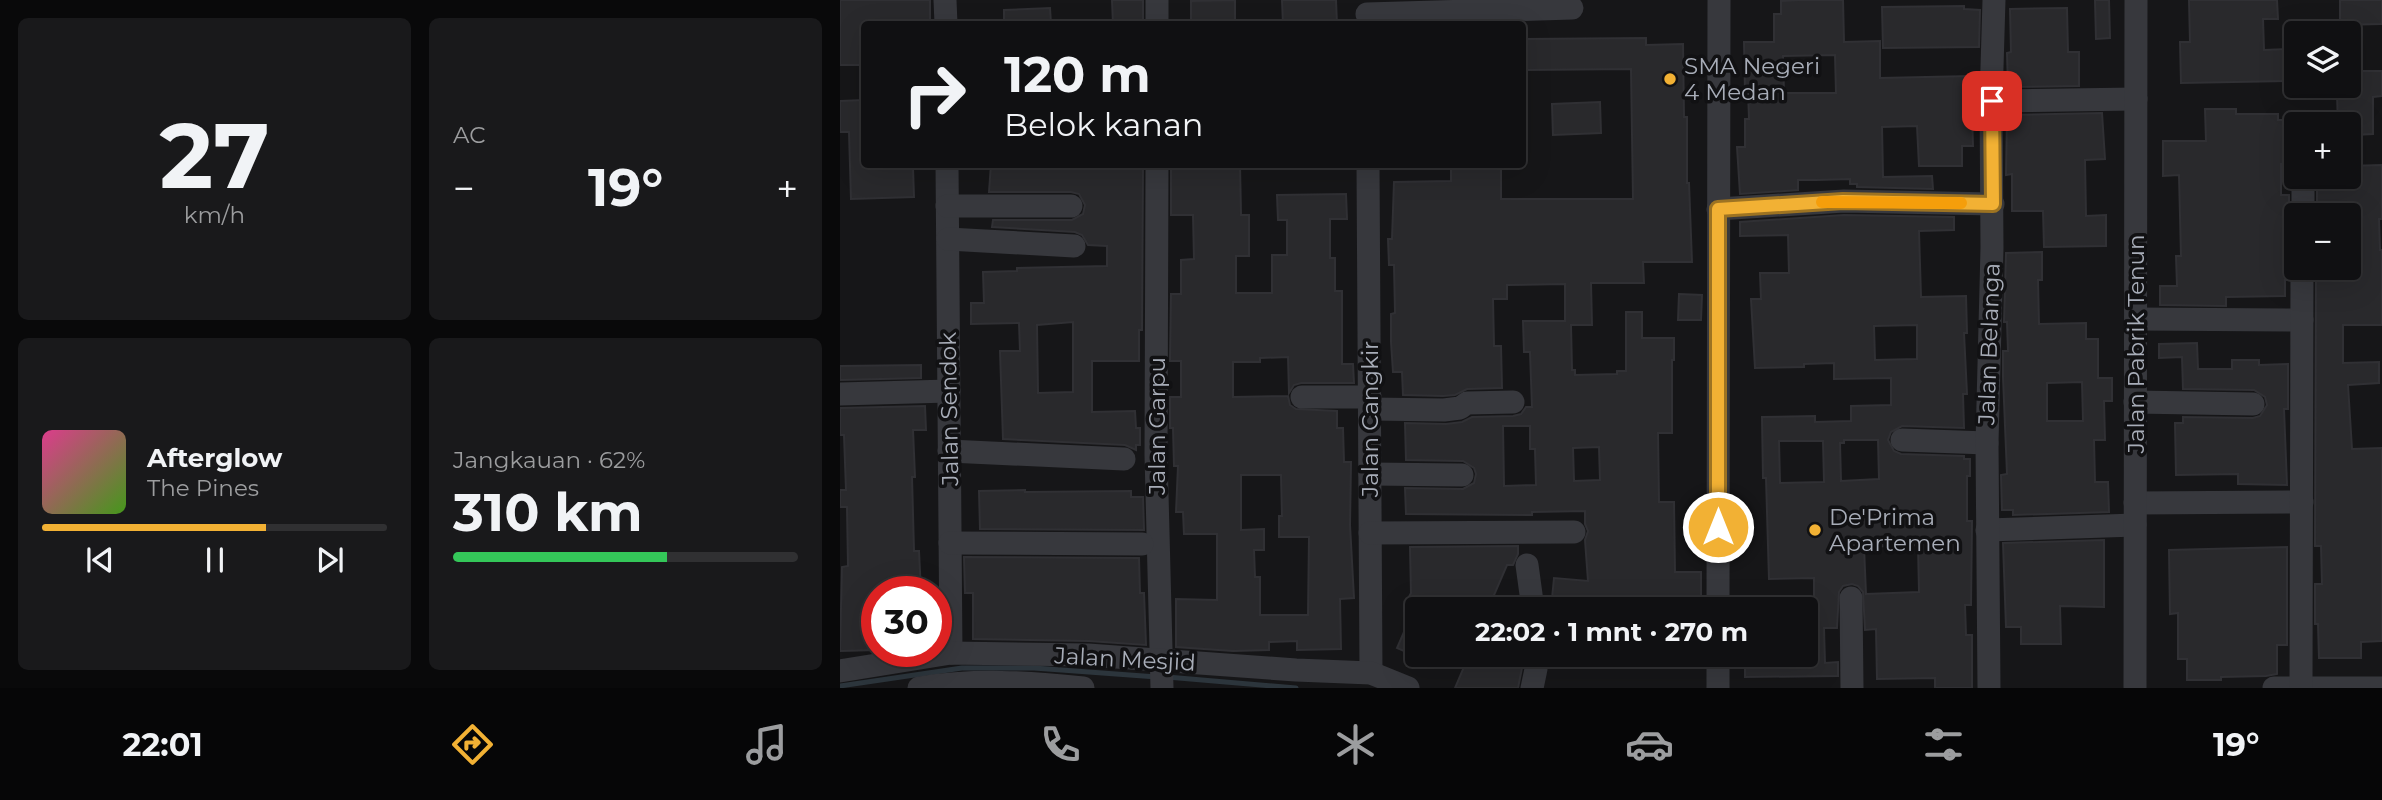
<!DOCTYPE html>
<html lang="id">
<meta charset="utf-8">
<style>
:root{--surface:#101012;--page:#19191b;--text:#f1f3f6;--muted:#9c9d9f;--line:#303032;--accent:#f2b134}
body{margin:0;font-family:Montserrat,sans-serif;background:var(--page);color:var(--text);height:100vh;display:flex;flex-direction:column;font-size:26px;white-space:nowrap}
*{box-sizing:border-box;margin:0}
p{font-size:23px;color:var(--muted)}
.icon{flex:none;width:38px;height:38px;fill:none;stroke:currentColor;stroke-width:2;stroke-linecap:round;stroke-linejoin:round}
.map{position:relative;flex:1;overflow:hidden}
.panel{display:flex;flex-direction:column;gap:18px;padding:18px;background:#09090a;width:840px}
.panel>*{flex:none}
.guide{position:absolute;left:21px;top:21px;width:665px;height:147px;border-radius:7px;box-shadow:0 7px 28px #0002,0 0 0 2px var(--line);background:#101012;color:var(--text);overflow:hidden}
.controls{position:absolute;left:1444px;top:21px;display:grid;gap:14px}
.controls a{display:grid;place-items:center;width:77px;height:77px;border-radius:7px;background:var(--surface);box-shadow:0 7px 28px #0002,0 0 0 2px var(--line);font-size:35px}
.speed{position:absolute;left:21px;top:576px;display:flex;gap:14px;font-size:35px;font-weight:700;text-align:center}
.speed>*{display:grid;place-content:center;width:91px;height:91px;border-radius:50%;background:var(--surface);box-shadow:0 7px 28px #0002,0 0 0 2px var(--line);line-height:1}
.speed .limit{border:10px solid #d22;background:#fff;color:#111}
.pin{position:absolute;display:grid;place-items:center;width:60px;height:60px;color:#fff;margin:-30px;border-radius:14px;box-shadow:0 4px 10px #0006}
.me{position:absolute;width:77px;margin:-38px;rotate:0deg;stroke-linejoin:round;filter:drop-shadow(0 0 5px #0008)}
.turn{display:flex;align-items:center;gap:24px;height:147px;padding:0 28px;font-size:32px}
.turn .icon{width:91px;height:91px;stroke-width:2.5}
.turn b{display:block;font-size:49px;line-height:60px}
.big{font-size:52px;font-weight:700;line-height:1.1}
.panel .widget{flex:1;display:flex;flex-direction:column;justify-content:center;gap:10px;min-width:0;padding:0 24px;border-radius:10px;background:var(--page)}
.panel .dial{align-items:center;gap:0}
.dial b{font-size:91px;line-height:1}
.song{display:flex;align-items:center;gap:21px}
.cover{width:84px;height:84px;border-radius:10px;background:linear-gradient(135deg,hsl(330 70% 55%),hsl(100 70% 35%))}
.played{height:7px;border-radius:4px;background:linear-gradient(90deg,var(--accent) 65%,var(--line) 65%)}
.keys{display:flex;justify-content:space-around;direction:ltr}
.heat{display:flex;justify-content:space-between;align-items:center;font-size:38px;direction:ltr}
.charge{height:10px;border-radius:5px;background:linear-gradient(90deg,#34c759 62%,var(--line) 0)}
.panel .tiles{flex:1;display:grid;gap:18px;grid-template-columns:repeat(2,1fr)}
.trip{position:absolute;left:565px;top:597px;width:413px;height:70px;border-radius:7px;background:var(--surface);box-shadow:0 7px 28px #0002,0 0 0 2px var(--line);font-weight:700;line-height:70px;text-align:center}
.dock{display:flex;height:112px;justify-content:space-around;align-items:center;background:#060607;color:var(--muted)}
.dock .icon{width:49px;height:49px}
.dock .current{color:var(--accent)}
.dock b{font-size:32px;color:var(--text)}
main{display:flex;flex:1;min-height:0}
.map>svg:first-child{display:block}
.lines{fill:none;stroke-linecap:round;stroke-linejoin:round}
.stream{stroke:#2c353c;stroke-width:5}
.building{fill:#29292c;stroke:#303034;stroke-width:2;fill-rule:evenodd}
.minor{stroke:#37383d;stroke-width:23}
.route-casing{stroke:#9d7322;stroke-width:18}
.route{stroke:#f2b134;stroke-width:12}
.slow{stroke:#f59e0b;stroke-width:12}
.poi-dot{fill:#f2b134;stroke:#111113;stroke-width:2.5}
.labels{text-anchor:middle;stroke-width:7;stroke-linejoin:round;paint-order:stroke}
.poi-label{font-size:23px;fill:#a8adb8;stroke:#111113;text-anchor:start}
.street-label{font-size:23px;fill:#a8adb8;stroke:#111113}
</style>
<main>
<section class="panel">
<div class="tiles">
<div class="widget dial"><b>27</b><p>km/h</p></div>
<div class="widget"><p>AC</p>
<div class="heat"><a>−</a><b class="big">19°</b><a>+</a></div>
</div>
<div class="widget">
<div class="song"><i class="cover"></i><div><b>Afterglow</b><p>The Pines</p></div></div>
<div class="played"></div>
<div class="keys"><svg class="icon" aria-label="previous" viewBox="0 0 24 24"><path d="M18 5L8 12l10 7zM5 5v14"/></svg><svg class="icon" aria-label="pause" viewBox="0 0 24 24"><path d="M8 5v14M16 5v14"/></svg><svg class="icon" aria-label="next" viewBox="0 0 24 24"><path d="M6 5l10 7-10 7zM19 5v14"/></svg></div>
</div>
<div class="widget"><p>Jangkauan · 62%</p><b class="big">310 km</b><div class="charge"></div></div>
</div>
</section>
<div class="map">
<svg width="1542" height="688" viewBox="0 0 1542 688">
<rect width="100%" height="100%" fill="#161618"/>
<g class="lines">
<g class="stream">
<polyline points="327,677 456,688"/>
<polyline points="0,686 122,668 194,668 317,677"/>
</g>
</g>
<g class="building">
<polygon points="0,0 90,0 90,24 24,24 24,65 0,65"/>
<polygon points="272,0 303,0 303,24 273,24"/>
<polygon points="395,0 395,24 351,24 351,1"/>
<polygon points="442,0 496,0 497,24 443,24"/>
<path d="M 959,0 L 1003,0 L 1004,42 L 1040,41 L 1040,78 L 1131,76 L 1133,146 L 1122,146 L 1122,166 L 1079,166 L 1077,126 L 1042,127 L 1043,177 L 1092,176 L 1093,189 L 1017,187 L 1017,184 L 1010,184 L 1010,179 L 976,180 L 958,180 L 958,190 L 900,194 L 897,147 L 905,147 L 905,119 L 909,119 L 908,90 L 905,90 L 904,42 L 934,42 L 934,14 L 941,14 L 941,1 ZM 995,55 L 996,93 L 944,93 L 943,56 Z"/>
<polygon points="1255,0 1269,0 1270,38 1256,39"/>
<polygon points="1349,0 1437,0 1438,19 1423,19 1424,50 1450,49 1451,81 1341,83 1340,42 1350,42"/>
<polygon points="1500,0 1542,0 1542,24 1500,25"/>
<polygon points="1124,6 1124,9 1140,10 1139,47 1043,48 1042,7"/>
<polygon points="210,8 211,24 164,24 164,10"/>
<polygon points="1227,8 1228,52 1239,52 1239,86 1168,87 1167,53 1171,52 1170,9"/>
<path d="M 806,38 L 806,45 L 843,44 L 844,117 L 847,117 L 847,183 L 849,183 L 852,262 L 803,262 L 804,283 L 751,283 L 752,325 L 731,325 L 732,370 L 735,370 L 735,375 L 777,374 L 777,371 L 786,371 L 786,312 L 802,312 L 802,338 L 834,338 L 834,360 L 832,360 L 832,433 L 818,433 L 819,502 L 834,502 L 835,572 L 861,572 L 861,596 L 855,596 L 855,609 L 711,609 L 714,578 L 748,581 L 745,540 L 748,531 L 745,524 L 745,511 L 692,512 L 692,515 L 566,514 L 565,488 L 623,489 L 634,483 L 636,474 L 634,468 L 623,461 L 566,460 L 565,423 L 606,424 L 622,422 L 632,417 L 673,416 L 681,414 L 686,407 L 692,407 L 690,352 L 684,352 L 683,321 L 725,321 L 725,284 L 667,285 L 667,299 L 653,299 L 654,346 L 661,346 L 662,388 L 627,389 L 615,395 L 603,396 L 563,395 L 562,372 L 553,372 L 551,342 L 551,314 L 555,313 L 554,265 L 549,265 L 548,239 L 552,239 L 554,182 L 611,181 L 611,164 L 661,164 L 661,199 L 793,199 L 791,69 L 682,70 L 682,39 ZM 663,426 L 690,426 L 690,449 L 695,449 L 696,485 L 664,486 ZM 759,447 L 760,480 L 734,481 L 733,448 Z"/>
<polygon points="1508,71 1542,71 1542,96 1533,97 1533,134 1514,135 1514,124 1498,124 1497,95 1501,95 1500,86 1508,86"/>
<polygon points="24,100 24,164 51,164 51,169 73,168 74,197 11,199 9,132 0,132 0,101"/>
<polygon points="760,102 761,133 713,135 712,104"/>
<polygon points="1365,109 1396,109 1396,114 1438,114 1438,120 1451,120 1452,164 1441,164 1441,195 1449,195 1449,216 1453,225 1445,225 1445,255 1451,254 1451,260 1448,267 1448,280 1445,280 1445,296 1386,297 1386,306 1320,305 1320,286 1337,286 1336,256 1341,256 1339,175 1323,176 1323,141 1366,141"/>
<polygon points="1262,113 1265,159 1245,160 1246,216 1266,215 1266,246 1204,247 1203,211 1172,211 1172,174 1166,175 1167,115"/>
<path d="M 151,164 L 303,164 L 302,330 L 299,330 L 299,361 L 252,361 L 252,412 L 295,411 L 296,428 L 300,428 L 300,445 L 296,445 L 296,450 L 285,445 L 163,439 L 160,351 L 180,351 L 179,323 L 131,324 L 131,303 L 144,303 L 143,272 L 177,271 L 177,268 L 267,266 L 267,246 L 248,245 L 242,235 L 235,232 L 152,227 L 153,220 L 232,220 L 243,214 L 245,205 L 239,194 L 231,192 L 149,192 ZM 233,322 L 233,392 L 198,393 L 197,325 Z"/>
<path d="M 331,164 L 400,164 L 401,215 L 409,215 L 409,256 L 396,256 L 396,293 L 432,293 L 432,255 L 447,255 L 447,220 L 438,220 L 437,195 L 506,194 L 507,219 L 490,219 L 490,258 L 495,258 L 495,291 L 502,291 L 502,364 L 513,364 L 514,383 L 461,383 L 454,385 L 449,393 L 448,357 L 420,358 L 420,362 L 393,362 L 393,397 L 448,396 L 450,405 L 456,409 L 497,411 L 497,428 L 503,428 L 504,462 L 511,462 L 510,525 L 514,598 L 500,599 L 501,649 L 457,650 L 457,641 L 429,642 L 429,650 L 393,651 L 336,647 L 336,599 L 377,600 L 377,534 L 344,534 L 343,512 L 336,512 L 338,466 L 334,466 L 333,428 L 330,428 L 330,397 L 341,397 L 341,361 L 330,361 L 331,294 L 341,294 L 341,260 L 354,259 L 353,215 L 331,215 ZM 401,475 L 441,475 L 442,516 L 439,516 L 439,537 L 469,537 L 468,615 L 420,615 L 420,577 L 415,577 L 414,550 L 424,550 L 424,529 L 401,530 Z"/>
<polygon points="1542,165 1542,219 1539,219 1540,250 1542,250 1542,325 1503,325 1503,363 1539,362 1539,383 1508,385 1512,449 1542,448 1542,641 1521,642 1521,658 1479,658 1478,624 1475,624 1475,584 1482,584 1481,546 1475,546 1476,268 1508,268 1508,215 1477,215 1477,177 1509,177 1509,166"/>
<path d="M 1004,215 L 1114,217 L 1114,230 L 1079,231 L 1081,297 L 1126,296 L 1127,333 L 1124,333 L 1127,394 L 1123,394 L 1124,428 L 1062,426 L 1051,432 L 1048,440 L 1054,451 L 1061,454 L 1124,456 L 1124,459 L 1130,459 L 1130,476 L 1127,476 L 1127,521 L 1132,521 L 1131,605 L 1125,605 L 1126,635 L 1132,635 L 1132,688 L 1095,688 L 1095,678 L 1037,679 L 1036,629 L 1025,630 L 1023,592 L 1018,586 L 1012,584 L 1003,586 L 999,592 L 997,628 L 984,628 L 985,663 L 998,662 L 998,676 L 905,677 L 905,664 L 917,664 L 917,654 L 966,654 L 966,607 L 974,607 L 974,578 L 929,579 L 926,478 L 923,478 L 922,417 L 975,416 L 975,422 L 1011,421 L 1011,406 L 1051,405 L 1051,378 L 994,379 L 994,363 L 964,364 L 964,367 L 915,368 L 911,299 L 921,299 L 920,273 L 949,273 L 948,235 L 900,236 L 900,222 ZM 1077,325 L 1077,359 L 1035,360 L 1034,326 ZM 1004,440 L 1038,440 L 1039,479 L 1001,481 L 1000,443 L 1004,443 ZM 939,441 L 983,441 L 984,482 L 940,483 ZM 1078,545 L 1079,592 L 1026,594 L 1024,547 Z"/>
<path d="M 1202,252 L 1202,280 L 1198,280 L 1199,324 L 1246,323 L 1246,339 L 1258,339 L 1258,378 L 1272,378 L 1272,401 L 1264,401 L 1265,440 L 1254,440 L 1255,482 L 1268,482 L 1269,512 L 1173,515 L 1173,510 L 1162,510 L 1161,475 L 1167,474 L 1163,377 L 1163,351 L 1168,351 L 1167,322 L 1164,322 L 1166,253 ZM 1242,382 L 1243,421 L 1207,421 L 1207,383 Z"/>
<polygon points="839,294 862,295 861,320 838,320"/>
<polygon points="1357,343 1358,369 1392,369 1392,360 1419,360 1419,365 1448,364 1448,409 1444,409 1447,485 1398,484 1398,474 1336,475 1335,423 1343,423 1343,417 1413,418 1420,416 1427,405 1425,397 1414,390 1343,389 1342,357 1319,358 1319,344"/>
<polygon points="81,365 81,378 0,380 0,366"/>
<polygon points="85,406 86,430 73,430 75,477 72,477 74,551 79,551 81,592 37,592 37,650 0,651 2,567 8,566 7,507 0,507 0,490 6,490 4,435 0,435 0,408"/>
<polygon points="185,490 185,492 291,491 291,497 303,497 304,530 140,529 139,491"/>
<polygon points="1264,540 1264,607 1220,606 1221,644 1181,644 1181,627 1166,627 1163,543"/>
<polygon points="678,546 678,554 673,565 667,565 648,609 578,608 578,657 557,648 575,607 566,603 571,593 570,547"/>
<polygon points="1447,547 1447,645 1437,645 1437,674 1426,676 1381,677 1381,680 1347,680 1347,659 1338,659 1338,613 1330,614 1329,550"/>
<polygon points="124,557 299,558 300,593 304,593 306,645 249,641 133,639 133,593 125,593"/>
<polygon points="596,654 679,654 682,668 678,688 615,688 624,667"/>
</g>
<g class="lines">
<g class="minor">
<polyline points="105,0 106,24"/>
<polyline points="527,14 732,8"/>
<polyline points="317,24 317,0"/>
<polyline points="1151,101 1296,99"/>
<polyline points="107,164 111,653"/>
<polyline points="317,164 316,455 322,688"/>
<polyline points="528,164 531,673"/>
<polyline points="107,206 231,206"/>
<polyline points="878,209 1004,201 1153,204"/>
<polyline points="1463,215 1463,177"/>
<polyline points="108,239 234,246"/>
<polyline points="1296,319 1462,320"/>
<polyline points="0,394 109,391"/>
<polyline points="462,397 530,397"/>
<polyline points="1295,402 1413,404"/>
<polyline points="530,409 604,410 620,408 627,403 673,402"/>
<polyline points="1062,440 1147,443"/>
<polyline points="109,451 284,459"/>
<polyline points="530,474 622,475"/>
<polyline points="1295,503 1462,502"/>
<polyline points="1147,530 1295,525"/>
<polyline points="530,533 734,532"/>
<polyline points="110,543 302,544"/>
<polyline points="687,565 693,609"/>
<polyline points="1011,598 1012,688"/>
<polyline points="878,609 879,0"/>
<polyline points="878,654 878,688"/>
<polyline points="0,671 111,653 248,655 456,670 531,673 568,688"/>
<path d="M 79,688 C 134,679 189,682 243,688"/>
<polyline points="692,688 696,669 695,654"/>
<polyline points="1149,688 1147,443 1152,248 1151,101 1154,0"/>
<polyline points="1295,688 1296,0"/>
<polyline points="1434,688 1542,688"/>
<polyline points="1461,688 1462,268"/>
</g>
</g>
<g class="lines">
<defs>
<polyline id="route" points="878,527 878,209 1003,201 1153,204 1152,101"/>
</defs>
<use href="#route" class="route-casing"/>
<use href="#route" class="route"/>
<polyline class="slow" points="982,202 1121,203"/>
</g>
<g class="poi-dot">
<circle cx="830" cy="79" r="7"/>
<circle cx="975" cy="530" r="7"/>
</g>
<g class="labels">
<g class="poi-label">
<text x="844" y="74">SMA Negeri<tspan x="844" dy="26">4 Medan</tspan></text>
<text x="989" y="525">De'Prima<tspan x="989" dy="26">Apartemen</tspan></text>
</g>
<g class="street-label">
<text transform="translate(1149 344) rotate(-88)" y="8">Jalan Belanga</text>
<text transform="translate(1296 344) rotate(-90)" y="8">Jalan Pabrik Tenun</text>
<text transform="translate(109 409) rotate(-91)" y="8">Jalan Sendok</text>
<text transform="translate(530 419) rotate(-90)" y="8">Jalan Cangkir</text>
<text transform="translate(317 426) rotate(-90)" y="8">Jalan Garpu</text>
<text transform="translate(285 659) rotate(3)" y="8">Jalan Mesjid</text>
</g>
</g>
</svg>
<div class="controls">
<a><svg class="icon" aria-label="layers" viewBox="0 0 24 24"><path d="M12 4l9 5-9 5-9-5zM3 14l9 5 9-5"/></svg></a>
<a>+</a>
<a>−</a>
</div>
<div class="speed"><div class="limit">30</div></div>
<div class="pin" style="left:1152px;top:101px;background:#d93025"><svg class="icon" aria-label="arrive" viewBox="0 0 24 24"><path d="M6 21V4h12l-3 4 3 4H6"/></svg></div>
<svg class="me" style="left:878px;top:527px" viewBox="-20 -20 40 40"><circle r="17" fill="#f2b134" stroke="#fff" stroke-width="3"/><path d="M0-11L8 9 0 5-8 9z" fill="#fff"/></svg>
<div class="trip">22:02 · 1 mnt · 270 m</div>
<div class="guide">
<div class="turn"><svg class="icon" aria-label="right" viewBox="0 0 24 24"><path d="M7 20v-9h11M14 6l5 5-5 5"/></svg><div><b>120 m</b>Belok kanan</div></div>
</div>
</div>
</main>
<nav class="dock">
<b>22:01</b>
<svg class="icon current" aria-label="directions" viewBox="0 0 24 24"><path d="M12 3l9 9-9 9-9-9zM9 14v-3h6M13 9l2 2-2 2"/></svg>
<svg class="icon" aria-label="music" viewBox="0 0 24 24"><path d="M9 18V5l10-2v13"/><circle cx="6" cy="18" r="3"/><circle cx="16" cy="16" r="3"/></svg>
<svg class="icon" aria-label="phone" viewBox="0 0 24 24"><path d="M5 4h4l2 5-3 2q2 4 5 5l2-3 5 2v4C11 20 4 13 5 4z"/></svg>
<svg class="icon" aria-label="climate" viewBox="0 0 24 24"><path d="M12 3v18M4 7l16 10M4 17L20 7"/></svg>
<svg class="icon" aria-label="car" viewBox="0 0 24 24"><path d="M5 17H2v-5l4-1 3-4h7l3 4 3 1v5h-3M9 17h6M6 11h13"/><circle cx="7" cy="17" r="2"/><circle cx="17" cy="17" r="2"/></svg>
<svg class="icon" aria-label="filters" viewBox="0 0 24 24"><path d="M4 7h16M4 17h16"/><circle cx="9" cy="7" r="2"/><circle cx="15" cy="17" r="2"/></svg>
<b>19°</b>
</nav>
